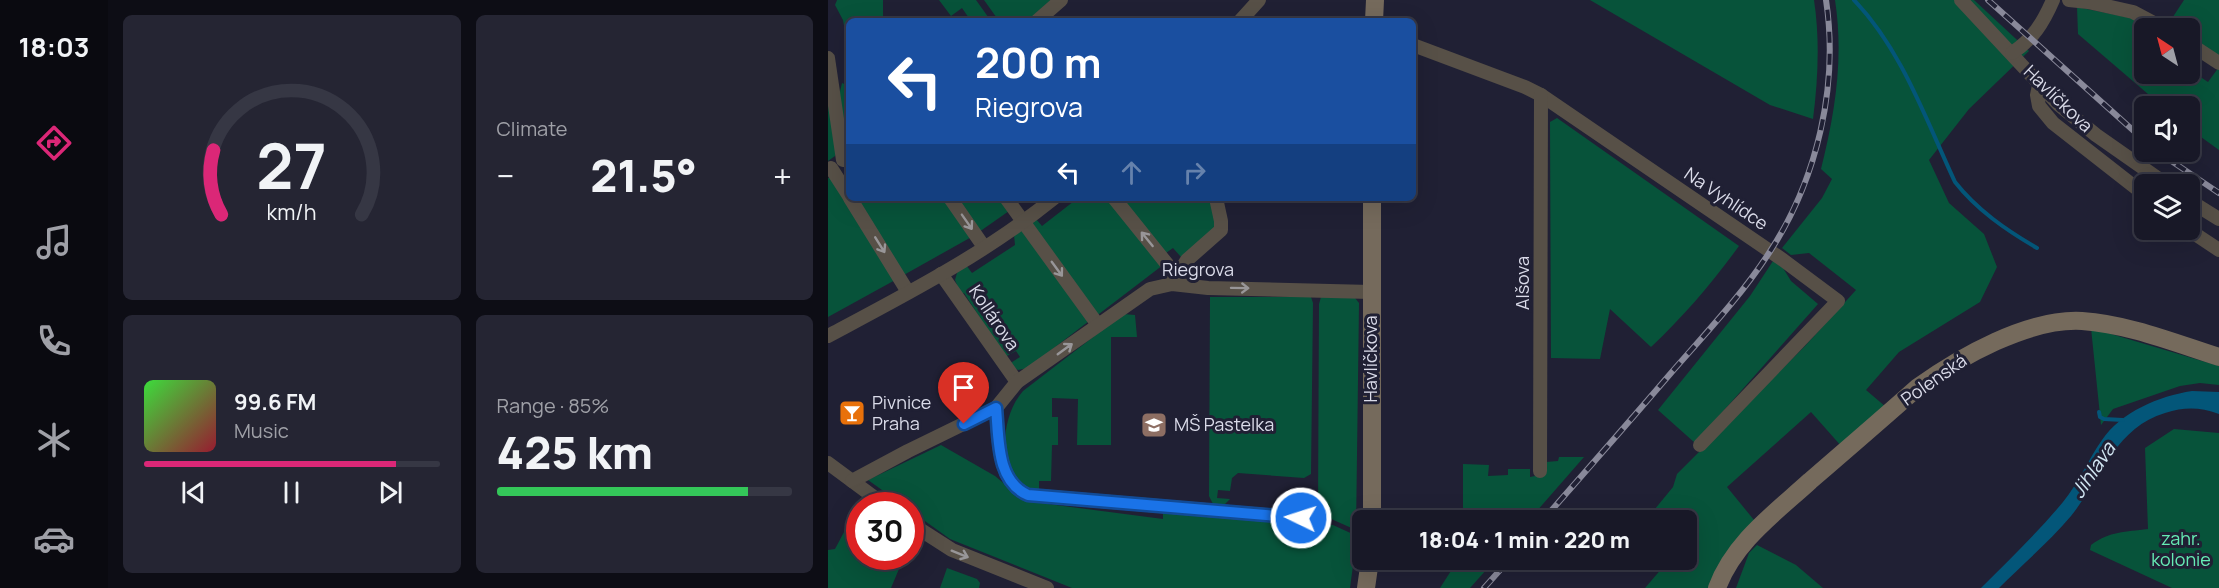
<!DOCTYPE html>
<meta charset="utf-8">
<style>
:root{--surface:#181827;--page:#252533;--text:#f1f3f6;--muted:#9fa0a7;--line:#363744;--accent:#db2777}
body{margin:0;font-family:Manrope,sans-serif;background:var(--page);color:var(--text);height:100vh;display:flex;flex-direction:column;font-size:22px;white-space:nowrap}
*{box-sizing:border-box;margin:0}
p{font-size:20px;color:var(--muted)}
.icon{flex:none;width:33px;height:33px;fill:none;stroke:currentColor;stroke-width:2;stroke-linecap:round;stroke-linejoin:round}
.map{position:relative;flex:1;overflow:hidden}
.drawer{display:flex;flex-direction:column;gap:15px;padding:15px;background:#0d0d15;width:720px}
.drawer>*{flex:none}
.guide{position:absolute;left:18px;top:18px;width:570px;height:183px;border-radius:9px;box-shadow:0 6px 24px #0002,0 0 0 2px var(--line);background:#1a4fa0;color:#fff;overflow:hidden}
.needle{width:39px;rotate:324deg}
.tools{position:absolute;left:1306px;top:18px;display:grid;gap:12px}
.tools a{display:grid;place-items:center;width:66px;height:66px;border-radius:9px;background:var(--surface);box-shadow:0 6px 24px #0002,0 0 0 2px var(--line);font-size:30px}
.speed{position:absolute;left:18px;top:492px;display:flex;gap:12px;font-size:30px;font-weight:700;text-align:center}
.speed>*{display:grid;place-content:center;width:78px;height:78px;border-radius:50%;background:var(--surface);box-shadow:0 6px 24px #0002,0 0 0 2px var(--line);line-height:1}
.speed .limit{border:9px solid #d22;background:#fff;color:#111}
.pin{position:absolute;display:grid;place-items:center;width:51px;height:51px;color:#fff;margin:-62px -26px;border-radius:50% 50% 50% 0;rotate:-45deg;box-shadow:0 0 6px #0007}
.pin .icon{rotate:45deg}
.me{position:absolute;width:66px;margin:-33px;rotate:274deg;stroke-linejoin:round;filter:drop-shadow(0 0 4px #0008)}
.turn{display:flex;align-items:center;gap:21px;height:126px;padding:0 30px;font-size:27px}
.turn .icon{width:78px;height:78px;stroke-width:2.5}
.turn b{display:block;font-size:42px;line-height:51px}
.lanes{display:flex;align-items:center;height:57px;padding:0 30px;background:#0003;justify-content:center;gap:30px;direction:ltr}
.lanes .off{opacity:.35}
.big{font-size:45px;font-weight:800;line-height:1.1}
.drawer .card{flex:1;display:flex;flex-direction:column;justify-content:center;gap:9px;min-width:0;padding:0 21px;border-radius:9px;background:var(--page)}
.drawer .dial{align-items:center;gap:0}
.dial svg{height:156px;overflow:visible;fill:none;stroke:var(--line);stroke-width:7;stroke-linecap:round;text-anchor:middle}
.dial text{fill:var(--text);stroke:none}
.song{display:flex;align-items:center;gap:18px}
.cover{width:72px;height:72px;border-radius:9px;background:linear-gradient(135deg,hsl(120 70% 55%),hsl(350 70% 35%))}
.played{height:6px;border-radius:3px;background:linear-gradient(90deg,var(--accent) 85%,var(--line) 85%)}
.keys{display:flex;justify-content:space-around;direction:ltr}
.heat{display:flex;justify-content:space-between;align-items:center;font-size:33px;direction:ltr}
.charge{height:9px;border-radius:4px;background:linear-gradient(90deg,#34c759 85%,var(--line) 0)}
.drawer .tiles{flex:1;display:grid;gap:15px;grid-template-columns:repeat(2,1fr)}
.trip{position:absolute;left:524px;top:510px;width:345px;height:60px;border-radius:9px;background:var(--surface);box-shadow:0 6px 24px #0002,0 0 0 2px var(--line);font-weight:800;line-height:60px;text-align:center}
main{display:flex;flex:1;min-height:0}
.tabs{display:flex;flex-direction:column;width:108px;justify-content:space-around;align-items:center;background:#0a0a10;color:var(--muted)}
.tabs .icon{width:42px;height:42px}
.tabs .current{color:var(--accent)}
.tabs b{font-size:27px;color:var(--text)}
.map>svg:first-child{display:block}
.green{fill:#07533a}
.water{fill:#035679}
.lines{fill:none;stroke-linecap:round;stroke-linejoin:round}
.stream{stroke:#035679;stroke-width:4}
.street{stroke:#575047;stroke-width:14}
.secondary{stroke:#756a5c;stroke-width:18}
.rail-casing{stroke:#89899a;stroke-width:6}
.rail{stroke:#202034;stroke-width:4;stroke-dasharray:11;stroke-linecap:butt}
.oneway{stroke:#989698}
.route-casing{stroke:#114b97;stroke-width:15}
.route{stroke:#1a73e8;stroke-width:10}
.labels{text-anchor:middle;stroke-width:6;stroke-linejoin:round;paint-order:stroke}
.street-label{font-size:18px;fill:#dadbe9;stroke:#202034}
.poi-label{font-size:18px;fill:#dadbe9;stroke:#202034;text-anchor:start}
.park-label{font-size:18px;fill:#66ecb5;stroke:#202034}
.water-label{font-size:20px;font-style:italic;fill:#d2e7f3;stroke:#202034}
</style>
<main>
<nav class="tabs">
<b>18:03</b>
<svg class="icon current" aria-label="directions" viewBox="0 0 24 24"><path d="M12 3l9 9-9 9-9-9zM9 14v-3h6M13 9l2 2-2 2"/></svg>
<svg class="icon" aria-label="music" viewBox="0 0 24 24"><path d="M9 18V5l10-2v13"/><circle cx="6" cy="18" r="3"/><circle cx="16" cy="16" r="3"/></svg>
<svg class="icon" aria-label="phone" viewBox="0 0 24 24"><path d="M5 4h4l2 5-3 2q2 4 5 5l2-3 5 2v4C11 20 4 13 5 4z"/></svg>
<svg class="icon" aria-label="climate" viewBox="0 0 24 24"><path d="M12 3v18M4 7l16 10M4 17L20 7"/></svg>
<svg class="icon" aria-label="car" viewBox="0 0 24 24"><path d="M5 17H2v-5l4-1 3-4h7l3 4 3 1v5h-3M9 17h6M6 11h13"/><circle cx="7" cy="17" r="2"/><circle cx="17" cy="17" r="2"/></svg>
</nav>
<section class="drawer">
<div class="tiles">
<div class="card dial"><svg viewBox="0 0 100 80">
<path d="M14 69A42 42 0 1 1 86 69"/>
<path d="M14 69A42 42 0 0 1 10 36" stroke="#db2777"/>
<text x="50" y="56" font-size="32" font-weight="700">27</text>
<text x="50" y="72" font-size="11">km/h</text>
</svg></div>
<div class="card"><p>Climate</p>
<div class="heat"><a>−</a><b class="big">21.5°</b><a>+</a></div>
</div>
<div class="card">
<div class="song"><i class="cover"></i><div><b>99.6 FM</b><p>Music</p></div></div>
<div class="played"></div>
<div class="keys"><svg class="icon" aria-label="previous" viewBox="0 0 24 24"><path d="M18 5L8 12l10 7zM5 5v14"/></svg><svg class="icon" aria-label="pause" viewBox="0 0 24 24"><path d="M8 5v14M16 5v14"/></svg><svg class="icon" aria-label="next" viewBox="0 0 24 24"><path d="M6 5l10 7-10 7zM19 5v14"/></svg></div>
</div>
<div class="card"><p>Range · 85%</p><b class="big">425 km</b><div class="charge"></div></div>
</div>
</section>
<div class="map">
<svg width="1391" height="588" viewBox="0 0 1391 588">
<rect width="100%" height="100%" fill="#202034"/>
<g class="green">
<polygon points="9,0 55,0 55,21 21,21 21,52 15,20 7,5"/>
<polygon points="111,0 148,0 163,21 143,21 134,8 123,16"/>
<polygon points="156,0 223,0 199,21 171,21"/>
<path d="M 762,0 L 986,0 C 992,40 990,79 985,119 L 942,105 Z"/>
<path d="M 1007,0 L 1146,0 L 1201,51 L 1141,109 L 1101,160 L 1121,203 L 1156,234 L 1169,267 L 1152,302 L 1071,352 L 1038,390 L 1058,407 L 1014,447 L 983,412 L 899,487 L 926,520 L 883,588 L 817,588 L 841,560 L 858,560 L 858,520 L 828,520 L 822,515 L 845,487 L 849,474 L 977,346 L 1028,290 L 981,253 L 963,255 L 954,248 L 994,198 L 1004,179 L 993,169 C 1007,113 1016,58 1007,0 Z"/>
<polygon points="1356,0 1391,0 1391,59 1362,40 1362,28 1343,28 1339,26"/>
<polygon points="1249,7 1303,18 1327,28 1317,28 1317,74 1362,74 1362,70 1380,82 1391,67 1391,150 1362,129 1362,106 1334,106 1250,34"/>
<polygon points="14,83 21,86 21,145 19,144 11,96"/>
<polygon points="0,88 8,152 7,156 0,161"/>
<path d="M 729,118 L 911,246 C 884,283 856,316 823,347 L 782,309 L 772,359 L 723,358 L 722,122 Z"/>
<polygon points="0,178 2,178 69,279 0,317"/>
<polygon points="26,198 120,198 147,235 74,276"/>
<polygon points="127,198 172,198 181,211 151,232"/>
<polygon points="250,198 282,198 335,265 267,317 203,225 208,219 214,226"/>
<polygon points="289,198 385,198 390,218 385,233 353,257 345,248 335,255"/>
<polygon points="193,230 198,231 261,321 200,368 190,370 181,364 192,357 188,351 177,357 136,293 133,295 127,280 129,273 138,265 144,273 187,245 186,235"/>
<polygon points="945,261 955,268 963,281 990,304 867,443 830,410 922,296"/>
<polygon points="382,297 483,297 485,303 483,474 476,478 410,473 404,478 402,491 390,490 389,498 402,499 395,506 385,504 381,496"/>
<polygon points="493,297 527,298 531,303 528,530 492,514 490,510 491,304"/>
<path d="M 295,314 L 307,315 L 309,337 L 283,337 L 283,445 L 249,445 L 250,399 L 224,398 L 224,417 L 230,417 L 230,445 L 224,445 L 223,481 L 211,481 L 211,491 C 166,483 171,418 195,391 Z"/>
<polygon points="1263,328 1391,366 1391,385 1372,383 1352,386 1285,409 1273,425"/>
<path d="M 1346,429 L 1391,433 L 1391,588 L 1344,588 L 1262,550 L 1263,545 C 1282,531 1297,532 1320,529 L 1317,448 Z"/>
<polygon points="113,445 167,476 197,501 335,519 335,512 505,525 529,536 522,588 244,588 122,539 83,511 82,506 75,505 40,480"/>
<polygon points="731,457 756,457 701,520 635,520 635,464 661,465 660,476 680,475 680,469 702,469 702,477 717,474 718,462 730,461"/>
<polygon points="31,504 33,505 32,506 32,556 76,557 63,588 0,588 0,550 7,549"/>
<polygon points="929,545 968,565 995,588 908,588 921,553"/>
<polygon points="630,560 667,560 642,588 612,588"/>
<polygon points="119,568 149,579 152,583 151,588 112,588"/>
</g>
<path class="water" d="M 1364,391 L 1391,392 L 1391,414 C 1371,407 1357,407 1337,413 C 1287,428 1273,479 1243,516 C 1221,542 1195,564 1171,588 L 1153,588 C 1181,560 1210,532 1235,502 C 1251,482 1260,460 1274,440 C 1293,412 1331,396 1364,391 Z"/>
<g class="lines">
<g class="stream">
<path d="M 1026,0 C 1074,50 1098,120 1127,182 C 1149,210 1178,230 1209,248"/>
<polyline points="1271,412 1272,417 1276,419 1295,420"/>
</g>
<g class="street">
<polyline points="1133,0 1230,104 1268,135 1338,184"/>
<polyline points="1241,0 1260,2 1305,12 1335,28"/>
<polyline points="209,21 233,0"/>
<polyline points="412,21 431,0"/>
<polyline points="1362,44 1391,63"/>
<polyline points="585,45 697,87 713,95 955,260 1010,301 872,445"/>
<path d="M 1184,53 C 1205,39 1215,23 1225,0"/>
<polyline points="0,58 15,160"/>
<polyline points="1211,85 1209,95 1211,106 1225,123 1317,195"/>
<polyline points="3,168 21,196"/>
<polyline points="22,198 80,292"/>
<polyline points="122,198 156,247"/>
<polyline points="178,198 270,325"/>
<polyline points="286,198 339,264 344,284"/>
<polyline points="1362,201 1391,219"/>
<polyline points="1361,230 1391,250"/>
<polyline points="113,274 189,382"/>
<polyline points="344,284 359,260 393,230 393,221 388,198"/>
<path d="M 0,336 C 77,295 157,254 226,198"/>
<path d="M 168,408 C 171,437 168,482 200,495 L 487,519"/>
<polyline points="0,463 58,506"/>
<polyline points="712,471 713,95"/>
<polyline points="24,481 80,451 168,408 189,382 322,289 344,284 380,288 543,292"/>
<polyline points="82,523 124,550 219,588"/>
</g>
<g class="secondary">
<polyline points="546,21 547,0"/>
<polyline points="544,198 544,520"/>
<polyline points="538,588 542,560"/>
<path d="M 889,588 C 906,542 947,513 982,481 C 1018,450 1054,419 1090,387 C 1132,357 1200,318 1254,321 C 1300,324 1347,343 1391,357"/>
</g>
<defs>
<g id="rail">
<polyline points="1160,0 1317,141"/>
<polyline points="1330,152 1391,193"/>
<path d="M 715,520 C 758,471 801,422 843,373 C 877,334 913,296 941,253 C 989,180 1011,86 998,0"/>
<polyline points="656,588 681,560"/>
</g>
</defs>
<use href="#rail" class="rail-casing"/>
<use href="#rail" class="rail"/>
</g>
<defs><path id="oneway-shaft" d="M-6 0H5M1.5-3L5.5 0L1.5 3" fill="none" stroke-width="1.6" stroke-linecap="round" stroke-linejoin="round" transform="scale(1.5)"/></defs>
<g class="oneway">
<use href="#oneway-shaft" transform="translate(139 222) rotate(55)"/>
<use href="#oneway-shaft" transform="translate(319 239) rotate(-129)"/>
<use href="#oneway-shaft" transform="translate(52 245) rotate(58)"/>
<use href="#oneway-shaft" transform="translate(229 269) rotate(54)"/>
<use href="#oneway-shaft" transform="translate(412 288) rotate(1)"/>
<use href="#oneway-shaft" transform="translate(237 349) rotate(-36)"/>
<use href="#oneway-shaft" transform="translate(132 554) rotate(22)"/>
</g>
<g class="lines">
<defs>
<path id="route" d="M 136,424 L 168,408 C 171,438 168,481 200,495 L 473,518"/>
</defs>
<use href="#route" class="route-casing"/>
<use href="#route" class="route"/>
</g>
<defs>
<symbol id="bar-square" viewBox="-11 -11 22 22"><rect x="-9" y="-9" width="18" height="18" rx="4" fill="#e8710a" stroke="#202034"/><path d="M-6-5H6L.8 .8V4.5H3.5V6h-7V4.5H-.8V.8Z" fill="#fff"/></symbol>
<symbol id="school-square" viewBox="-11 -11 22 22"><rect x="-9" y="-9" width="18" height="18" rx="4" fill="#8d6e63" stroke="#202034"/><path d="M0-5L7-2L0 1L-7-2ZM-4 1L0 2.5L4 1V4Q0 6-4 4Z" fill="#fff"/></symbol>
</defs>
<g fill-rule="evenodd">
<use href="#bar-square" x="9" y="398" width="30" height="30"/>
<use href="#school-square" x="311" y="410" width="30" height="30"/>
</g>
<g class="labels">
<g class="street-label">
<text transform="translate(1230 99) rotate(44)" y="6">Havlíčkova</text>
<text transform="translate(898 199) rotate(34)" y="6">Na Vyhlídce</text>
<text x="370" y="276">Riegrova</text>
<text transform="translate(695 283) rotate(-90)" y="6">Alšova</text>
<text transform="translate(166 318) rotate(56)" y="6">Kollárova</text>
<text transform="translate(543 359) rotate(-90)" y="6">Havlíčkova</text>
<text transform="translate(1106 380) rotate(-35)" y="6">Polenská</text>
</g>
<g class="poi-label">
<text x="44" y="409">Pivnice<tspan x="44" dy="21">Praha</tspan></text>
<text x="346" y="431">MŠ Pastelka</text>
</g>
<g class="park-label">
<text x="1353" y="545">zahr.<tspan x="1353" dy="21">kolonie</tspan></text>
</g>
<g class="water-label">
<text transform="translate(1265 470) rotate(-56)" y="7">Jihlava</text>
</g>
</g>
</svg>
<div class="tools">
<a><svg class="needle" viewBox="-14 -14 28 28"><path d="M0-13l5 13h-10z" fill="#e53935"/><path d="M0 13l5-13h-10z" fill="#9fa0a7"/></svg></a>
<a><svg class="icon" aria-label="sound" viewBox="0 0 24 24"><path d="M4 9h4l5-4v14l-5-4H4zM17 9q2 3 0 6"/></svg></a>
<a><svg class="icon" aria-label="layers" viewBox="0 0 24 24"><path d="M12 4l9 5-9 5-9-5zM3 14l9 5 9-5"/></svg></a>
</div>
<div class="speed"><div class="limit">30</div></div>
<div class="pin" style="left:136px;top:424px;background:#d93025"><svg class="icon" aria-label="arrive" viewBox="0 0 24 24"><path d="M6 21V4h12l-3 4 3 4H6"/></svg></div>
<svg class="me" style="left:473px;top:518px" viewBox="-20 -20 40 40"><circle r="17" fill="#1a73e8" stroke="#fff" stroke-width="3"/><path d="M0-11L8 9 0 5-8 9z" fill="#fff"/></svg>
<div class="trip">18:04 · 1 min · 220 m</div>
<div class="guide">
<div class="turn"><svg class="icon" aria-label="left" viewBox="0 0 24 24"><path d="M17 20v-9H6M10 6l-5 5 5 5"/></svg><div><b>200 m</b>Riegrova</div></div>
<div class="lanes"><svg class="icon" aria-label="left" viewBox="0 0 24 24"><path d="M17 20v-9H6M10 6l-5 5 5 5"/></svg><svg class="icon off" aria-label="ahead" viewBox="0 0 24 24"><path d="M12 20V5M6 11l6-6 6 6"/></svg><svg class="icon off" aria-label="right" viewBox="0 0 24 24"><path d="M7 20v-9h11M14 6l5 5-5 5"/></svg></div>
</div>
</div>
</main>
